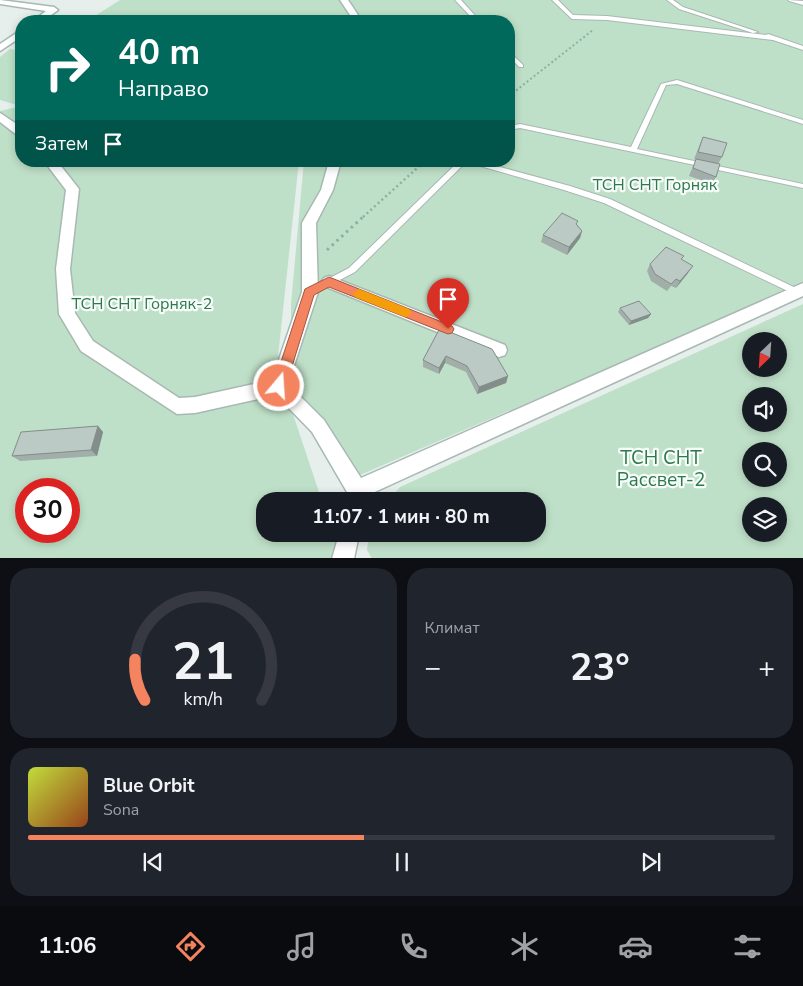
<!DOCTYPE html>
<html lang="ru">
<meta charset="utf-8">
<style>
:root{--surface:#171b24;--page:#20242c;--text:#f1f3f6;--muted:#9ea1a6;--line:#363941;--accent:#f4845f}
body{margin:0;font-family:"Nunito Sans",sans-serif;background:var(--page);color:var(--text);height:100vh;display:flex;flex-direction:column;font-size:19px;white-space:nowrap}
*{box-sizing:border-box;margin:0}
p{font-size:16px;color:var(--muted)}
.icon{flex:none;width:28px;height:28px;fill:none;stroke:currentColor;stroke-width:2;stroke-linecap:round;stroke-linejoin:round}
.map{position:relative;height:558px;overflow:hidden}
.details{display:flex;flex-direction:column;gap:10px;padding:10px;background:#0d0f14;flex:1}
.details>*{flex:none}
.hud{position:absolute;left:15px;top:15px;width:500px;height:152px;border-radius:20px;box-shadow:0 2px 8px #0003;background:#00695c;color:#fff;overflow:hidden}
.needle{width:32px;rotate:205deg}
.controls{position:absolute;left:742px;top:332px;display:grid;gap:10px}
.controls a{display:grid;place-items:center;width:45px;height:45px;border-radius:50%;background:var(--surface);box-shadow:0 2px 8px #0003;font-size:25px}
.speed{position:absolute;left:15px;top:478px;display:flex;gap:10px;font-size:25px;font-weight:700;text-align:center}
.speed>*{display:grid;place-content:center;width:65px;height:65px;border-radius:50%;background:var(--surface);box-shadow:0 2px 8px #0003;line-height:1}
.speed .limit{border:8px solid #d22;background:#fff;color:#111}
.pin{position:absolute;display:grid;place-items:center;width:42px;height:42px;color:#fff;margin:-51px -21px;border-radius:50% 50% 50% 0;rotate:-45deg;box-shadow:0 0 5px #0007}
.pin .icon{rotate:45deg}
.me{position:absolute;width:55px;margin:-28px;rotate:18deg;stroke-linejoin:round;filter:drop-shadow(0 0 4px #0008)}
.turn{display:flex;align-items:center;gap:18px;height:105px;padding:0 20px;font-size:22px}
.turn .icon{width:65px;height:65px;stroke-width:2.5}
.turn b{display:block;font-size:35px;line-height:42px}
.then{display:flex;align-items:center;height:48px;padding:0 20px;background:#0003;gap:10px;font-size:19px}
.big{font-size:38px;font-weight:700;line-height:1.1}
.details .tile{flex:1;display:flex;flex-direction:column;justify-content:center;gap:8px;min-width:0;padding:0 18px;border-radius:20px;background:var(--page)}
.details .dial{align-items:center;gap:0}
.dial svg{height:130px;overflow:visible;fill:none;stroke:var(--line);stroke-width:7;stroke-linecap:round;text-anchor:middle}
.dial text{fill:var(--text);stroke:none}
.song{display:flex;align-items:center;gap:15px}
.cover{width:60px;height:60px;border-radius:8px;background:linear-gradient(135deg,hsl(70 70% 55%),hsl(20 70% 35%))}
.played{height:5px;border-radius:2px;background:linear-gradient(90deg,var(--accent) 45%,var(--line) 45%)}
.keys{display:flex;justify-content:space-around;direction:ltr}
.heat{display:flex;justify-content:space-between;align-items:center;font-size:28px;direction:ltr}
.details .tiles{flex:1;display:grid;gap:10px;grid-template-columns:1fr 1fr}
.tile:last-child{grid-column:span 2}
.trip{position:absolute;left:256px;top:492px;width:290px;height:50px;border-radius:20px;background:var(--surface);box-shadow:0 2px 8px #0003;font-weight:700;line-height:50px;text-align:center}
.menu{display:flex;height:80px;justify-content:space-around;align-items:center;background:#090b0e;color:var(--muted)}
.menu .icon{width:35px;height:35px}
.menu .current{color:var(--accent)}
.menu b{font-size:22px;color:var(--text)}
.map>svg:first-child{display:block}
.green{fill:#bfe0c8;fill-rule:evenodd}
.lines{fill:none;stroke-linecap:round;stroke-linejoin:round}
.lane-casing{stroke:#a8b8b2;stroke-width:2}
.street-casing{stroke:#a8b8b2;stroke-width:3}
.path-far2{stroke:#86b3a5;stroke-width:2;stroke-dasharray:2 2.5;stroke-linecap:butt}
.path-far1{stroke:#86b3a5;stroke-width:2.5;stroke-dasharray:2 3;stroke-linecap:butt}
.path{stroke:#86b3a5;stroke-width:3;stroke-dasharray:2.5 4;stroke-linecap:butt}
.lane{fill:#fff;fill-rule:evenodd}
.street{fill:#fff;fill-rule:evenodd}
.wall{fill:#a1aea9}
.shaded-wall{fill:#838d89}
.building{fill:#bbcac4;stroke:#838d89}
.route{fill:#f4845f;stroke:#9f563e}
.slow{fill:#f59e0b}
.labels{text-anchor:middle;stroke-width:4.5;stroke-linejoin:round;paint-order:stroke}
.park-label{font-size:16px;fill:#2d7a4b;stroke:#f7fbf9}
.near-park-label{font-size:19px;fill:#2d7a4b;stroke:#f7fbf9}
</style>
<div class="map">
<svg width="803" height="559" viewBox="0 0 803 559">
<rect width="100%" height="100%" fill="#e6efeb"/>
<g class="green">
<polygon points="120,0 803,0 803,284 360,475 291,382 291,304 304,161 509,161 509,21 87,21"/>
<polygon points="10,49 21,51 21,104 17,105 0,100 0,57"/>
<path d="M 21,106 L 21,161 L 299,161 L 277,366 L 322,501 L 265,501 L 265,534 L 333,534 L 342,558 L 0,559 L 0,111 ZM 26,489 L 69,489 L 69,531 L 26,531 Z"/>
<path d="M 803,304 L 803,558 L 372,559 L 367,550 L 369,534 L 538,534 L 538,501 L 388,501 L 400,487 ZM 751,341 L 779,341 L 779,369 L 751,369 ZM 751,396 L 779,396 L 779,424 L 751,424 ZM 751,451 L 779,451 L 779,479 L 751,479 ZM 751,506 L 779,506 L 779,534 L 751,534 Z"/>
</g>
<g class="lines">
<defs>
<g id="lane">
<polygon points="455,0 461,0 480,21 475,21"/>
<polygon points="552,0 558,0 573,15 607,16 766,35 768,34 803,46 803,50 773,40 607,20 572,19"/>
<polygon points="667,0 673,0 683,7 758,32 753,33 679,9"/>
<polygon points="788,0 803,1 803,5 789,1"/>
<polygon points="509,51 523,65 523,67 519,67 509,56"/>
<polygon points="677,80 803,120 803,124 677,84 666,85 637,149 803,184 803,188 520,128 509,130 509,126 520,124 631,147 661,84"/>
<polygon points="459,161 478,161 570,186 610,199 800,290 801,292 800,294 794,294 604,203 564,190 466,162 355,272 313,294 307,294 306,292 307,290 349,268"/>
</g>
<g id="street">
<polygon points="0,0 54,7 58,10 43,21 33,21 46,11 0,4"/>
<polygon points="340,0 348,0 362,21 354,21"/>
<polygon points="21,30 21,37 0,51 0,44"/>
<polygon points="0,113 21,127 21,136 17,135 0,122"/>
<polygon points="44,161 57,161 79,189 70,269 75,313 93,341 179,398 195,397 272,380 302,292 302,223 321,190 329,161 341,161 333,190 316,223 318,292 288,384 324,420 361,478 803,283 803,296 366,496 365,501 345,501 347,492 312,432 276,395 195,413 177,414 81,351 59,314 56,269 66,190"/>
<polygon points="329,276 505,345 507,350 505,355 499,357 324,286 321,282 324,278"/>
<polygon points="339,534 359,534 354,559 332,559"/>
</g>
</defs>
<use href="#lane" class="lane-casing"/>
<use href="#street" class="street-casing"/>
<polyline class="path-far2" points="509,96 593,30"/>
<polyline class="path-far1" points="363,217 425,161"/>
<polyline class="path" points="327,250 364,216"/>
<use href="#lane" class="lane"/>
<use href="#street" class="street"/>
</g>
<g class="wall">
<polygon points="703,137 722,157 718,164 716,177 712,184 689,176 696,159 694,159 700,144"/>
<polygon points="577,225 582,231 580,238 567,255 541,242 543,235"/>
<polygon points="650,264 688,273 676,288 671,286 667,291 651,281 647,271"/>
<polygon points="620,308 651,314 648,318 629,325 618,312"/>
<polygon points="440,328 508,376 506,383 477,394 466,372 445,363 439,374 423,367 423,360"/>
<polygon points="98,426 103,432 97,456 20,461 12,456"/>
</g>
<g class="shaded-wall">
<polygon points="582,231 580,238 567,255 569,247"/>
<polygon points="693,266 688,273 676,288 680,281"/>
<polygon points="651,314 648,318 629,325 631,321"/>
<polygon points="446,356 445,363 439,374 439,368"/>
<polygon points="508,376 506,383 477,394 479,387"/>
<polygon points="98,426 103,432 97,456 91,450"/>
</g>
<g class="building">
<polygon points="703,137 727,143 722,157 698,152"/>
<polygon points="696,159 720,164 716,177 693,168"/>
<polygon points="562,213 578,221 576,224 582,231 569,247 543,235"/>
<polygon points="666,247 684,256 681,259 693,266 680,281 676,279 671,284 655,274 650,264"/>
<polygon points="639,301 651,314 631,321 620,308"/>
<polygon points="440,328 492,349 508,376 479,387 467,366 446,356 439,368 423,360"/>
<polygon points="98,426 91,450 12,456 21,432"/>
</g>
<polygon class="route" points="329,277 452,326 454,329 452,333 448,334 329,287 314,295 286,386 284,390 279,392 274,390 273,386 304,292 305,289"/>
<polygon class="slow" points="359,289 409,309 411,312 409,316 405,317 355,297 353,294"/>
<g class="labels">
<g class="park-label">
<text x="655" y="190">ТСН СНТ Горняк</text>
<text x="142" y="309">ТСН СНТ Горняк-2</text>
</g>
<g class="near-park-label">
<text x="661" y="464">ТСН СНТ<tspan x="661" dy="22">Рассвет-2</tspan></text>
</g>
</g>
</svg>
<div class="controls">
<a><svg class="needle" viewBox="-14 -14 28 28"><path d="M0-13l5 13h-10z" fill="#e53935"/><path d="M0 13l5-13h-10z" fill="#9ea1a6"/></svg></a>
<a><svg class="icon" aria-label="sound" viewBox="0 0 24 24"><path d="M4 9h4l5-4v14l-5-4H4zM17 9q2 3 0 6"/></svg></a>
<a><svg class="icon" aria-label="search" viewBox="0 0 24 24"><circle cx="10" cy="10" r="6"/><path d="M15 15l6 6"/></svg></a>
<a><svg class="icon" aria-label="layers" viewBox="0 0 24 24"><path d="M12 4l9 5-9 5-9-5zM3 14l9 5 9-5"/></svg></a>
</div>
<div class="speed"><div class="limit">30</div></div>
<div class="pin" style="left:448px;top:329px;background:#d93025"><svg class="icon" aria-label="arrive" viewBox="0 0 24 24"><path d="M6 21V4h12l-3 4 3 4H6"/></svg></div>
<svg class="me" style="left:279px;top:386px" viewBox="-20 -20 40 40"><circle r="17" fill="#f4845f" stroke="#fff" stroke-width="3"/><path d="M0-11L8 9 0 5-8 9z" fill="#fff"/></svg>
<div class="trip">11:07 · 1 мин · 80 m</div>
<div class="hud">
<div class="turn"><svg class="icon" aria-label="right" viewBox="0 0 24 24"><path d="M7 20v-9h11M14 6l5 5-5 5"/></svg><div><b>40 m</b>Направо</div></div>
<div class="then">Затем<svg class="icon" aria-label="arrive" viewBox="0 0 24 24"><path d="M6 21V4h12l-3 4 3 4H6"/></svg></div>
</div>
</div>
<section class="details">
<div class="tiles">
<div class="tile dial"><svg viewBox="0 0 100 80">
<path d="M14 69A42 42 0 1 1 86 69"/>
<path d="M14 69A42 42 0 0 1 8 44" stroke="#f4845f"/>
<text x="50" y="56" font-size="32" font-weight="700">21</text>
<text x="50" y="72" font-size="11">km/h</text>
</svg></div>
<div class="tile"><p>Климат</p>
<div class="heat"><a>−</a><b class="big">23°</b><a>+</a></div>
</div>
<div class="tile">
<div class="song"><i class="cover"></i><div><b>Blue Orbit</b><p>Sona</p></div></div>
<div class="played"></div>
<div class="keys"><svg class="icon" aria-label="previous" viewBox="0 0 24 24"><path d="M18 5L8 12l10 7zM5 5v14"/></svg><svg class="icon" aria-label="pause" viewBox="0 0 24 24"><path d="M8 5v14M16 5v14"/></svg><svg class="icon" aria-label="next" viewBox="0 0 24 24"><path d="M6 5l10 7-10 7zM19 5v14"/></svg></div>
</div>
</div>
</section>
<nav class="menu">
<b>11:06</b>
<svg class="icon current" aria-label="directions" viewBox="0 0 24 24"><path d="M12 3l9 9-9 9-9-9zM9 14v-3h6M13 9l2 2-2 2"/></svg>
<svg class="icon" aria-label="music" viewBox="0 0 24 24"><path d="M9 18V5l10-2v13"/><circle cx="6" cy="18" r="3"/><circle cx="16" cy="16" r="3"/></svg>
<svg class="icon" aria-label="phone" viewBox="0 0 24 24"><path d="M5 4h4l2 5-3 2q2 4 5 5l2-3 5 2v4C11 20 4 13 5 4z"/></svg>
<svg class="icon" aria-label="climate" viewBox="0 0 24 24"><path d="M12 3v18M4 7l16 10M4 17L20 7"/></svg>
<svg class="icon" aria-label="car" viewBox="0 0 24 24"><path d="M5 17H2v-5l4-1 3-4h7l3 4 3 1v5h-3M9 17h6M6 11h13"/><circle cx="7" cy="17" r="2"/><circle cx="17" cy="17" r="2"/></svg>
<svg class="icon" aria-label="filters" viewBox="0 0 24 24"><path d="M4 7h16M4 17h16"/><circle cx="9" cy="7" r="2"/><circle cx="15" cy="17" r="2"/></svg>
</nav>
